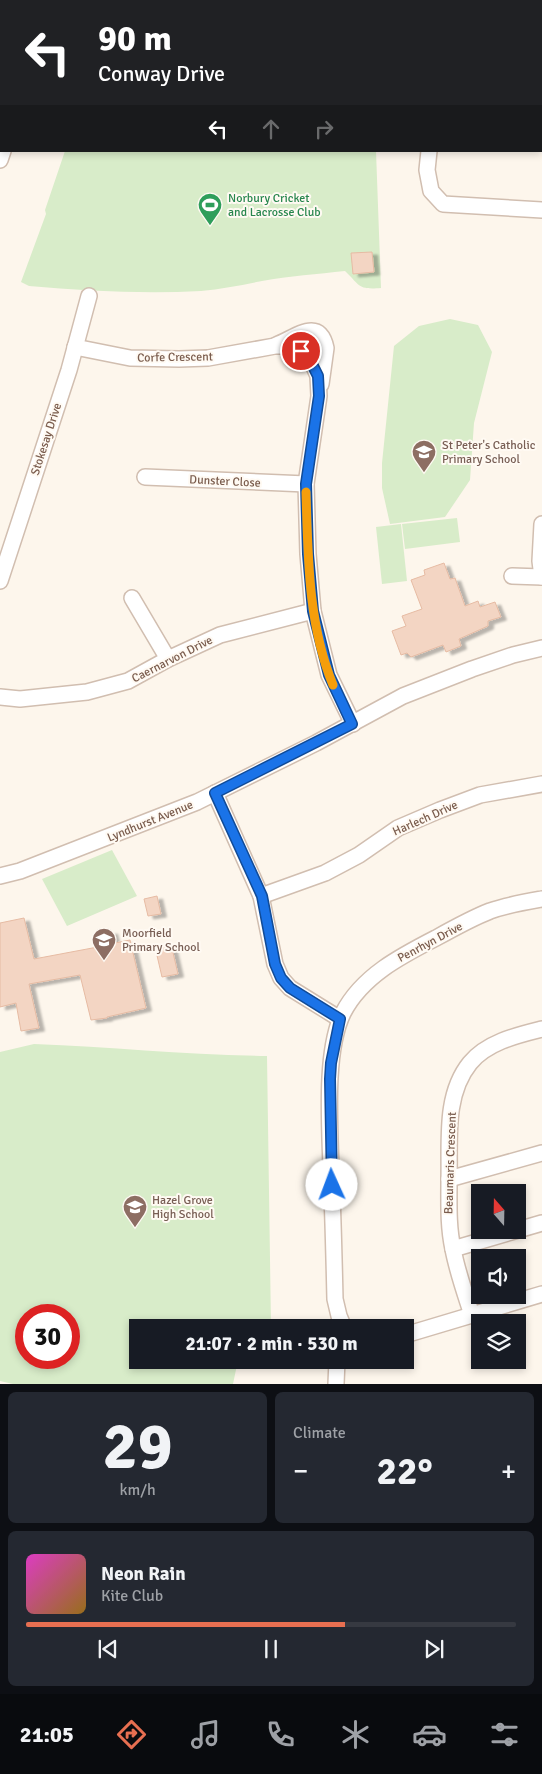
<!DOCTYPE html>
<meta charset="utf-8">
<style>
:root{--surface:#171b24;--page:#242831;--text:#f1f3f6;--muted:#9ea1a6;--line:#363941;--accent:#e76f51}
body{margin:0;font-family:Signika,sans-serif;background:var(--page);color:var(--text);height:100vh;display:flex;flex-direction:column;font-size:19px;white-space:nowrap}
*{box-sizing:border-box;margin:0}
p{font-size:16px;color:var(--muted)}
.icon{flex:none;width:28px;height:28px;fill:none;stroke:currentColor;stroke-width:2;stroke-linecap:round;stroke-linejoin:round}
.map{position:relative;height:1384px;overflow:hidden}
.side{display:flex;flex-direction:column;gap:8px;padding:8px;background:#0d0f14;flex:1}
.side>*{flex:none}
.top-card{position:absolute;left:0px;top:0px;width:542px;height:152px;box-shadow:0 2px 8px #0003;background:#202124;color:#fff;overflow:hidden}
.needle{width:32px;rotate:340deg}
.controls{position:absolute;left:471px;top:1184px;display:grid;gap:10px}
.controls a{display:grid;place-items:center;width:55px;height:55px;border-radius:0px;background:var(--surface);box-shadow:0 2px 8px #0003;font-size:25px}
.speed{position:absolute;left:15px;top:1304px;display:flex;gap:10px;font-size:25px;font-weight:700;text-align:center}
.speed>*{display:grid;place-content:center;width:65px;height:65px;border-radius:50%;background:var(--surface);box-shadow:0 2px 8px #0003;line-height:1}
.speed .limit{border:8px solid #d22;background:#fff;color:#111}
.pin{position:absolute;display:grid;place-items:center;width:42px;height:42px;color:#fff;margin:-21px;border:2px solid #fff;border-radius:50%;box-shadow:0 1px 5px #0007}
.me{position:absolute;width:55px;margin:-28px;rotate:358deg;stroke-linejoin:round;filter:drop-shadow(0 0 4px #0008)}
.turn{display:flex;align-items:center;gap:18px;height:105px;padding:0 15px;font-size:22px}
.turn .icon{width:65px;height:65px;stroke-width:2.5}
.turn b{display:block;font-size:35px;line-height:42px}
.lanes{display:flex;align-items:center;height:48px;padding:0 15px;background:#0003;justify-content:center;gap:25px;direction:ltr}
.lanes .off{opacity:.35}
.big{font-size:38px;font-weight:700;line-height:1.1}
.side .widget{flex:1;display:flex;flex-direction:column;justify-content:center;gap:8px;min-width:0;padding:0 18px;border-radius:8px;background:var(--page)}
.side .dial{align-items:center;gap:0}
.dial b{font-size:65px;line-height:1}
.song{display:flex;align-items:center;gap:15px}
.cover{width:60px;height:60px;border-radius:8px;background:linear-gradient(135deg,hsl(310 70% 55%),hsl(40 70% 35%))}
.played{height:5px;border-radius:2px;background:linear-gradient(90deg,var(--accent) 65%,var(--line) 65%)}
.keys{display:flex;justify-content:space-around;direction:ltr}
.heat{display:flex;justify-content:space-between;align-items:center;font-size:28px;direction:ltr}
.side .tiles{flex:1;display:grid;gap:8px;grid-template-columns:1fr 1fr}
.widget:last-child{grid-column:span 2}
.trip{position:absolute;left:129px;top:1319px;width:285px;height:50px;border-radius:0px;background:var(--surface);box-shadow:0 2px 8px #0003;font-weight:700;line-height:50px;text-align:center}
.tabs{display:flex;height:80px;justify-content:space-around;align-items:center;background:#090b0e;color:var(--muted)}
.tabs .icon{width:35px;height:35px}
.tabs .active{color:var(--accent)}
.tabs b{font-size:22px;color:var(--text)}
.map>svg:first-child{display:block}
.green{fill:#d8ecc9;fill-rule:evenodd}
.building{fill:#f3d5c3;stroke:#e6bba3;filter:url(#shadow)}
.lines{fill:none;stroke-linecap:round;stroke-linejoin:round}
.minor-casing{stroke:#d1beb0;stroke-width:18}
.minor{stroke:#fff;stroke-width:15}
.route-casing{stroke:#114b97;stroke-width:12}
.route{stroke:#1a73e8;stroke-width:9}
.slow{stroke:#f59e0b;stroke-width:9}
.labels{text-anchor:middle;stroke-width:4;stroke-linejoin:round;paint-order:stroke}
.leisure-label{font-size:12px;fill:#27864d;stroke:#fffaf3;text-anchor:start}
.street-label{font-size:12px;fill:#7a5c4d;stroke:#fffaf3}
.education-label{font-size:12px;fill:#785e54;stroke:#fffaf3;text-anchor:start}
</style>
<div class="map">
<svg width="542" height="1384" viewBox="0 0 542 1384">
<defs>
<filter id="shadow"><feDropShadow dx="5.5" dy="3" stdDeviation="1" flood-color="#0004"/></filter>
</defs>
<rect width="100%" height="100%" fill="#fdf6ec"/>
<g class="green">
<path d="M 65,151 L 376,151 L 381,288 C 357,290 360,285 345,271 C 318,274 289,276 262,281 C 242,285 222,289 201,291 C 144,294 86,291 29,286 L 21,282 L 46,214 L 45,210 Z"/>
<polygon points="450,319 478,325 492,352 474,423 470,480 445,517 390,524 382,488 382,463 394,346 419,326"/>
<polygon points="457,518 460,542 405,549 402,524"/>
<polygon points="401,524 407,581 382,584 376,527"/>
<polygon points="112,850 137,896 67,926 42,879"/>
<path d="M 34,1044 C 112,1047 189,1055 267,1056 L 271,1327 L 138,1328 L 138,1360 L 238,1360 L 233,1384 L 13,1384 L 0,1381 L 0,1052 ZM 26,1315 L 69,1315 L 69,1358 L 26,1358 Z"/>
</g>
<g class="building">
<polygon points="372,252 374,272 353,274 351,253"/>
<polygon points="444,563 450,579 455,578 465,606 478,601 480,607 495,602 501,617 488,621 488,626 459,639 461,646 446,652 443,645 411,657 407,653 401,655 392,631 406,626 402,616 422,609 411,580 425,575 424,570"/>
<polygon points="157,896 161,914 148,916 144,899"/>
<polygon points="24,918 34,959 103,946 101,934 112,931 115,943 130,940 146,1008 107,1017 107,1018 91,1020 80,975 29,984 39,1028 21,1031 16,1003 0,1007 0,923"/>
<polygon points="171,944 178,974 162,977 155,947"/>
</g>
<g class="lines">
<defs>
<g id="minor">
<polyline points="367,0 367,1"/>
<polyline points="0,118 1,120"/>
<polyline points="429,151 427,170 431,191 443,204 542,210"/>
<polyline points="0,160 3,151"/>
<path d="M 276,345 C 294,339 319,315 326,348 L 321,384"/>
<polyline points="75,347 130,358 179,359 208,358 275,346 290,346 301,351 311,360 318,376 319,396 306,484 308,554 313,611 329,675 353,724"/>
<polyline points="145,477 306,484"/>
<polyline points="542,524 540,561 542,577"/>
<polyline points="512,576 542,577"/>
<polyline points="0,581 69,370 89,296"/>
<polyline points="132,598 168,659"/>
<polyline points="0,697 20,699 87,692 128,681 168,659 220,635 313,611"/>
<polyline points="215,793 261,896 275,964 281,978 290,988 340,1019"/>
<polyline points="0,876 20,871 197,802 316,743 403,696 472,669 513,655 542,648"/>
<polyline points="261,896 325,873 359,855 398,828 440,810 480,795 542,784"/>
<polyline points="449,1179 542,1153"/>
<polyline points="453,1249 542,1223"/>
<path d="M 472,1315 C 465,1293 457,1271 453,1249 C 448,1226 449,1204 449,1180 C 450,1141 444,1095 470,1063 C 487,1042 518,1035 542,1029"/>
<path d="M 344,1328 L 339,1316 L 335,1299 C 334,1256 333,1213 331,1170 C 330,1127 324,1052 343,1013 C 362,976 401,956 436,938 C 454,928 472,918 490,911 C 507,905 525,902 542,899"/>
<polyline points="405,1335 542,1294"/>
<polyline points="336,1384 337,1360"/>
</g>
</defs>
<use href="#minor" class="minor-casing"/>
<use href="#minor" class="minor"/>
</g>
<g class="lines">
<defs>
<polyline id="route" points="301,351 310,360 318,376 319,396 306,484 308,554 313,611 329,675 352,724 215,793 262,896 275,964 281,978 290,988 340,1019 331,1063 330,1079 332,1185"/>
</defs>
<use href="#route" class="route-casing"/>
<use href="#route" class="route"/>
<path class="slow" d="M 306,492 C 308,557 308,624 333,685"/>
</g>
<defs>
<symbol id="stadium-pin" viewBox="-11 -11 22 30"><path d="M0 17L-7.5 6A9.5 9.5 0 1 1 7.5 6Z" fill="#2e9e5b" stroke="#fffaf3"/><path d="M0-5a6.5 5 0 1 0 0 10a6.5 5 0 1 0 0-10ZM-3.5-1.8h7v3.6h-7Z" fill="#fff"/></symbol>
<symbol id="school-pin" viewBox="-11 -11 22 30"><path d="M0 17L-7.5 6A9.5 9.5 0 1 1 7.5 6Z" fill="#8d6e63" stroke="#fffaf3"/><path d="M0-5L7-2L0 1L-7-2ZM-4 1L0 2.5L4 1V4Q0 6-4 4Z" fill="#fff"/></symbol>
</defs>
<g fill-rule="evenodd">
<use href="#stadium-pin" x="196" y="191" width="28" height="38"/>
<use href="#school-pin" x="410" y="438" width="28" height="38"/>
<use href="#school-pin" x="90" y="926" width="28" height="38"/>
<use href="#school-pin" x="121" y="1193" width="28" height="38"/>
</g>
<g class="labels">
<g class="leisure-label">
<text x="228" y="202">Norbury Cricket<tspan x="228" dy="14">and Lacrosse Club</tspan></text>
</g>
<g class="street-label">
<text transform="translate(175 357) rotate(-1)" y="4">Corfe Crescent</text>
<text transform="translate(46 439) rotate(-72)" y="4">Stokesay Drive</text>
<text transform="translate(225 481) rotate(3)" y="4">Dunster Close</text>
<text transform="translate(172 659) rotate(-27)" y="4">Caernarvon Drive</text>
<text transform="translate(425 818) rotate(-24)" y="4">Harlech Drive</text>
<text transform="translate(150 821) rotate(-22)" y="4">Lyndhurst Avenue</text>
<text transform="translate(430 942) rotate(-28)" y="4">Penrhyn Drive</text>
<text transform="translate(450 1163) rotate(-88)" y="4">Beaumaris Crescent</text>
</g>
<g class="education-label">
<text x="442" y="449">St Peter's Catholic<tspan x="442" dy="14">Primary School</tspan></text>
<text x="122" y="937">Moorfield<tspan x="122" dy="14">Primary School</tspan></text>
<text x="152" y="1204">Hazel Grove<tspan x="152" dy="14">High School</tspan></text>
</g>
</g>
</svg>
<div class="controls">
<a><svg class="needle" viewBox="-14 -14 28 28"><path d="M0-13l5 13h-10z" fill="#e53935"/><path d="M0 13l5-13h-10z" fill="#9ea1a6"/></svg></a>
<a><svg class="icon" aria-label="sound" viewBox="0 0 24 24"><path d="M4 9h4l5-4v14l-5-4H4zM17 9q2 3 0 6"/></svg></a>
<a><svg class="icon" aria-label="layers" viewBox="0 0 24 24"><path d="M12 4l9 5-9 5-9-5zM3 14l9 5 9-5"/></svg></a>
</div>
<div class="speed"><div class="limit">30</div></div>
<div class="pin" style="left:301px;top:351px;background:#d93025"><svg class="icon" aria-label="arrive" viewBox="0 0 24 24"><path d="M6 21V4h12l-3 4 3 4H6"/></svg></div>
<svg class="me" style="left:332px;top:1185px" viewBox="-20 -20 40 40"><circle r="19" fill="#fff"/><path d="M0-13L10 11 0 6-10 11z" fill="#1a73e8"/></svg>
<div class="trip">21:07 · 2 min · 530 m</div>
<div class="top-card">
<div class="turn"><svg class="icon" aria-label="left" viewBox="0 0 24 24"><path d="M17 20v-9H6M10 6l-5 5 5 5"/></svg><div><b>90 m</b>Conway Drive</div></div>
<div class="lanes"><svg class="icon" aria-label="left" viewBox="0 0 24 24"><path d="M17 20v-9H6M10 6l-5 5 5 5"/></svg><svg class="icon off" aria-label="ahead" viewBox="0 0 24 24"><path d="M12 20V5M6 11l6-6 6 6"/></svg><svg class="icon off" aria-label="right" viewBox="0 0 24 24"><path d="M7 20v-9h11M14 6l5 5-5 5"/></svg></div>
</div>
</div>
<section class="side">
<div class="tiles">
<div class="widget dial"><b>29</b><p>km/h</p></div>
<div class="widget"><p>Climate</p>
<div class="heat"><a>−</a><b class="big">22°</b><a>+</a></div>
</div>
<div class="widget">
<div class="song"><i class="cover"></i><div><b>Neon Rain</b><p>Kite Club</p></div></div>
<div class="played"></div>
<div class="keys"><svg class="icon" aria-label="previous" viewBox="0 0 24 24"><path d="M18 5L8 12l10 7zM5 5v14"/></svg><svg class="icon" aria-label="pause" viewBox="0 0 24 24"><path d="M8 5v14M16 5v14"/></svg><svg class="icon" aria-label="next" viewBox="0 0 24 24"><path d="M6 5l10 7-10 7zM19 5v14"/></svg></div>
</div>
</div>
</section>
<nav class="tabs">
<b>21:05</b>
<svg class="icon active" aria-label="directions" viewBox="0 0 24 24"><path d="M12 3l9 9-9 9-9-9zM9 14v-3h6M13 9l2 2-2 2"/></svg>
<svg class="icon" aria-label="music" viewBox="0 0 24 24"><path d="M9 18V5l10-2v13"/><circle cx="6" cy="18" r="3"/><circle cx="16" cy="16" r="3"/></svg>
<svg class="icon" aria-label="phone" viewBox="0 0 24 24"><path d="M5 4h4l2 5-3 2q2 4 5 5l2-3 5 2v4C11 20 4 13 5 4z"/></svg>
<svg class="icon" aria-label="climate" viewBox="0 0 24 24"><path d="M12 3v18M4 7l16 10M4 17L20 7"/></svg>
<svg class="icon" aria-label="car" viewBox="0 0 24 24"><path d="M5 17H2v-5l4-1 3-4h7l3 4 3 1v5h-3M9 17h6M6 11h13"/><circle cx="7" cy="17" r="2"/><circle cx="17" cy="17" r="2"/></svg>
<svg class="icon" aria-label="filters" viewBox="0 0 24 24"><path d="M4 7h16M4 17h16"/><circle cx="9" cy="7" r="2"/><circle cx="15" cy="17" r="2"/></svg>
</nav>
